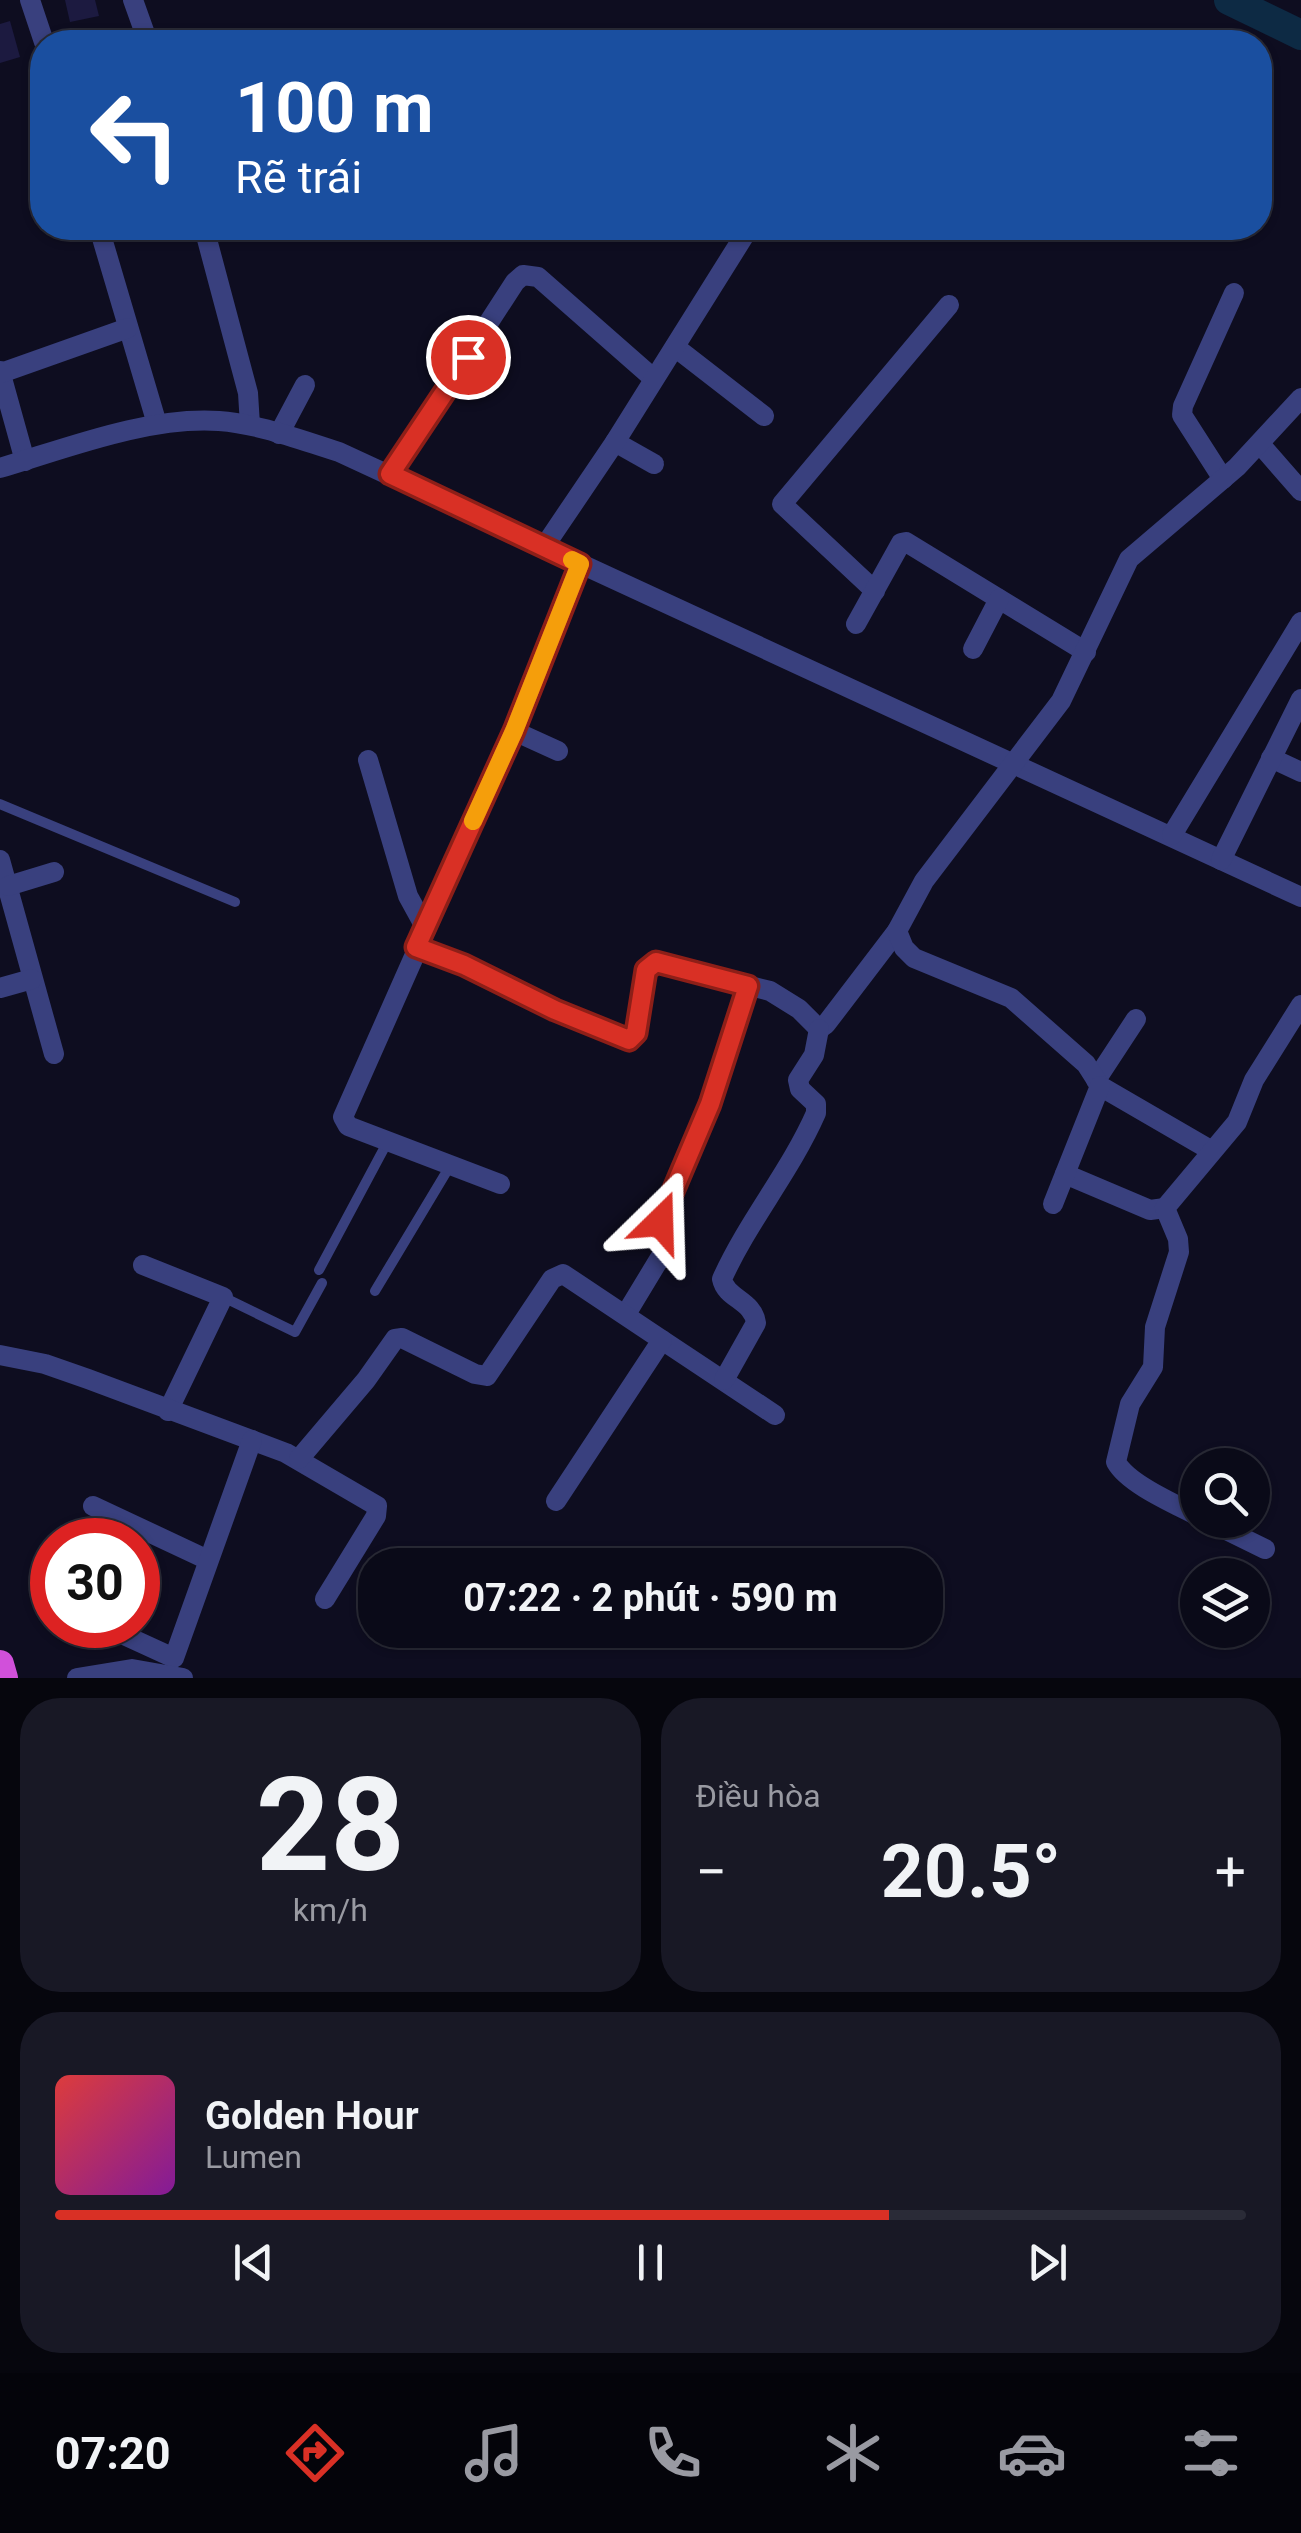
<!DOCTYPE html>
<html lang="vi">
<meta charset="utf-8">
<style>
:root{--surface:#0a0a18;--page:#181825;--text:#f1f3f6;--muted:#999aa2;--line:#2a2b37;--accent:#d93025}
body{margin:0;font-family:Roboto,sans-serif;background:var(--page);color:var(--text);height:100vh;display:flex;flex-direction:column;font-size:38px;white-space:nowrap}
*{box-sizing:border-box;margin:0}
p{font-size:32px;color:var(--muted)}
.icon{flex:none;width:55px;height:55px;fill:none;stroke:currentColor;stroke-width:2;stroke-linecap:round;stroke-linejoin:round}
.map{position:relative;height:1678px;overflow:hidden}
.drawer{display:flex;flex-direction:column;gap:20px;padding:20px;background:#06060d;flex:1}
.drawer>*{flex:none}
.banner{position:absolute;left:30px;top:30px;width:1242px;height:210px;border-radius:40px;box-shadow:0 2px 8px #0004,0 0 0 2px var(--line);background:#1a4fa0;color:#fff;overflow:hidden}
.buttons{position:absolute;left:1180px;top:1448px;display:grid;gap:20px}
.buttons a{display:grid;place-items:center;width:90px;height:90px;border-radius:50%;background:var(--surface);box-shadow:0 2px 8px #0004,0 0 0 2px var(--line);font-size:50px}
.speed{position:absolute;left:30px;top:1518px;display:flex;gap:20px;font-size:50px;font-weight:700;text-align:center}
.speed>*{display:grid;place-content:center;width:130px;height:130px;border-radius:50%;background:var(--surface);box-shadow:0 2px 8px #0004,0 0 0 2px var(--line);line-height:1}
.speed .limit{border:15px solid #d22;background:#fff;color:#111}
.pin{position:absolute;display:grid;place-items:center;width:85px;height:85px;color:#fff;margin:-42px;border:5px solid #fff;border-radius:50%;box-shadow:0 2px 10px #0007}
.me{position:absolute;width:110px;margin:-55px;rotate:22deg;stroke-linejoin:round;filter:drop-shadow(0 0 8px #0008)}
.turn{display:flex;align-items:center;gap:35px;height:210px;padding:0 40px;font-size:45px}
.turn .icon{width:130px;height:130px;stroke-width:2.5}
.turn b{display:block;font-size:70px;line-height:85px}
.big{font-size:75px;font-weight:700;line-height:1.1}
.drawer .tile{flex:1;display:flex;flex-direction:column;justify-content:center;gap:15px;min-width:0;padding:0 35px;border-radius:40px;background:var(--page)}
.drawer .dial{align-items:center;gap:0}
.dial b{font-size:130px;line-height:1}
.song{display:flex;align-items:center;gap:30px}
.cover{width:120px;height:120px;border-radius:15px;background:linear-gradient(135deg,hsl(0 70% 55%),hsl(290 70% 35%))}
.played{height:10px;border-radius:5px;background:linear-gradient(90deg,var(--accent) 70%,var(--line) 70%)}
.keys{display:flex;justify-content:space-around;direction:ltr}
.heat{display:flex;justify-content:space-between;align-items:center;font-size:55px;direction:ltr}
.drawer .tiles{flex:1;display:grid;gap:20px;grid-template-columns:1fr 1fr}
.tile:last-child{grid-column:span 2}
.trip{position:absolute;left:358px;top:1548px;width:585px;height:100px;border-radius:40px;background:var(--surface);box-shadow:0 2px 8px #0004,0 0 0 2px var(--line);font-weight:700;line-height:100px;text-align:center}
.tab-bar{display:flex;height:160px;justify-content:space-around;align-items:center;background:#04040a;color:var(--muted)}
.tab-bar .icon{width:70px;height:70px}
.tab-bar .current{color:var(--accent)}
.tab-bar b{font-size:45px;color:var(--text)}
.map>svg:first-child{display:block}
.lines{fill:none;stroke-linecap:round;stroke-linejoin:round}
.river{stroke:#0d2a44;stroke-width:30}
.building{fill:#1c1a40}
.service{stroke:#39407e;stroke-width:10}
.minor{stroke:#39407e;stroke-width:20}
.trunk{stroke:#d150da;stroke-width:28}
.route-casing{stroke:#8d1f18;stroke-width:25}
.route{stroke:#d93025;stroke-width:18}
.slow{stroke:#f59e0b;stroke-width:18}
</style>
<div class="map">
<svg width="1301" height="1678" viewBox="0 0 1301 1678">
<rect width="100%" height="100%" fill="#0e0d20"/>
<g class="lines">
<polyline class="river" points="1229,0 1301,35"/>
</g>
<g class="building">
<polygon points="65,0 95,0 99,16 70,22"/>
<polygon points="10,21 20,57 0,63 0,24"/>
</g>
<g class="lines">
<g class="service">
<polyline points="0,804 235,902"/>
<polyline points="319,1270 388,1141"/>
<polyline points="375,1291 450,1166"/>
<polyline points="223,1297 295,1332 322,1283"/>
</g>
<g class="minor">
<polyline points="30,0 44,42"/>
<polyline points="133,0 148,42"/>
<polyline points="99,228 157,424"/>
<polyline points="204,228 248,393 250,425"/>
<polyline points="675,347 764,416"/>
<polyline points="0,371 25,461"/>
<polyline points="1,373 128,328"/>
<polyline points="279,434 305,385"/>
<polyline points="615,442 654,464"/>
<polyline points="1260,444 1301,491"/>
<path d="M 0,468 C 67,448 149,416 219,421 C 260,424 300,440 339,452 L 1301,897"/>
<polyline points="390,475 515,282 523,275 538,277 653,378"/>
<polyline points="1223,479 1182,415 1183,406 1234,293"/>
<polyline points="544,547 615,442 749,228"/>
<polyline points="875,591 782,504 949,305"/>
<polyline points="856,624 901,543 906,542 1086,652"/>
<polyline points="973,649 999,599"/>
<polyline points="514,731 558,751"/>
<polyline points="1271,758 1301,772"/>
<polyline points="368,760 408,896 425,927"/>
<polyline points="1172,835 1301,622"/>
<polyline points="0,860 54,1054"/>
<polyline points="1221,860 1301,699"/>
<polyline points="8,886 54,872"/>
<polyline points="416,947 464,965 555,1010 629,1040 636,1033 646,970 656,962 770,991 799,1009 819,1029 826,1024 897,931"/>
<polyline points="0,988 32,979"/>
<polyline points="1096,1080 1136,1019"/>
<polyline points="1212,1151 1100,1086 1086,1064 1011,998 914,958 904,948 897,931 924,881 1061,701 1129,559 1237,467 1301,398"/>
<polyline points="1065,1174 1150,1210 1165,1208"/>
<polyline points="500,1184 348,1126 343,1117 514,731 581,565"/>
<polyline points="1053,1204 1100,1086"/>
<polyline points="143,1265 223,1297 168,1411"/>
<polyline points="626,1314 672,1238 672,1232 661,1224 660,1219 710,1104 749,986"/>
<polyline points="662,1340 775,1415"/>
<polyline points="0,1355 45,1364 88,1379 286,1453 377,1506 376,1516 325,1599"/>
<path d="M 724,1380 L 756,1323 C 753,1300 726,1299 722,1279 C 748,1221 790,1172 816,1113 L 816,1104 L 800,1089 L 798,1080 L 814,1055 L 819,1029"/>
<polyline points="299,1459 366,1380 395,1339 402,1338 475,1374 487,1376 552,1279 563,1274 662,1340 556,1501"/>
<polyline points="93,1506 208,1560"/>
<path d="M 1198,1516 C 1175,1504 1128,1484 1116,1462 L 1130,1404 L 1153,1367 L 1155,1327 L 1179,1252 L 1178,1239 L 1165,1208 L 1237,1122 L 1254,1080 L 1301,1005"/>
<polyline points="1206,1520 1265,1549"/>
<polyline points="102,1625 174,1658 252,1440"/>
<polyline points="77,1678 132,1669 183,1678"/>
</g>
<polyline class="trunk" points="0,1664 4,1678"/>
</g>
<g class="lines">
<defs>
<polyline id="route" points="468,357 390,474 580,564 514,731 416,947 464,965 555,1010 629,1040 636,1033 646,970 656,962 748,986 710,1104 660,1222"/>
</defs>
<use href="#route" class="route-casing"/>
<use href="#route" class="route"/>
<polyline class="slow" points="473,821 514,731 580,564 572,560"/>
</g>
</svg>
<div class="buttons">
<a><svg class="icon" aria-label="search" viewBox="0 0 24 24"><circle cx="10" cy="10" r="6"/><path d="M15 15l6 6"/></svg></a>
<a><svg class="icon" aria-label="layers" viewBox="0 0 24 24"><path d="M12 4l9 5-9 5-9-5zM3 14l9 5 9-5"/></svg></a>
</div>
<div class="speed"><div class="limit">30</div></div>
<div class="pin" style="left:468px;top:357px;background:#d93025"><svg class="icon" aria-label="arrive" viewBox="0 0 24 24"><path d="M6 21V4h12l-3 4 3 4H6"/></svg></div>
<svg class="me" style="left:660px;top:1222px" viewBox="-20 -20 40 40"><path d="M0-17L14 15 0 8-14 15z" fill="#d93025" stroke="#fff" stroke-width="4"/></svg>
<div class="trip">07:22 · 2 phút · 590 m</div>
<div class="banner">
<div class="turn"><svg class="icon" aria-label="left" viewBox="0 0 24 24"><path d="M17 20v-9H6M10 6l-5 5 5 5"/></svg><div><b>100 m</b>Rẽ trái</div></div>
</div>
</div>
<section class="drawer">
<div class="tiles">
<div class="tile dial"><b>28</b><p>km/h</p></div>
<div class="tile"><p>Điều hòa</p>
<div class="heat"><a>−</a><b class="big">20.5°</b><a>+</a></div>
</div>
<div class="tile">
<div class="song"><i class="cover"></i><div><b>Golden Hour</b><p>Lumen</p></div></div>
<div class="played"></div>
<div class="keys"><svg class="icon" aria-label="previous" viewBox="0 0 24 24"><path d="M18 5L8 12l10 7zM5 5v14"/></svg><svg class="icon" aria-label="pause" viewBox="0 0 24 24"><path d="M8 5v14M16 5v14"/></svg><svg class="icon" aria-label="next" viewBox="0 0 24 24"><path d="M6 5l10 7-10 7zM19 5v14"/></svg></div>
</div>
</div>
</section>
<nav class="tab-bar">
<b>07:20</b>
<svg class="icon current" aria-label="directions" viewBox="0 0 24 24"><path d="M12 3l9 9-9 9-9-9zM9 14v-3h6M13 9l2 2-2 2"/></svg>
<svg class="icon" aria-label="music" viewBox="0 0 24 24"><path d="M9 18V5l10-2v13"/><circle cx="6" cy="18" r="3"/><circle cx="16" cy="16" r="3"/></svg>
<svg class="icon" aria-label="phone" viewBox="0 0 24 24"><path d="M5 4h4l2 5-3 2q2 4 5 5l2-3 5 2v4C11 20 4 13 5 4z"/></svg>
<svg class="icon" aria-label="climate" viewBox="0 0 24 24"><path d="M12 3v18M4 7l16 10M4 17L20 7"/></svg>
<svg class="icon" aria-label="car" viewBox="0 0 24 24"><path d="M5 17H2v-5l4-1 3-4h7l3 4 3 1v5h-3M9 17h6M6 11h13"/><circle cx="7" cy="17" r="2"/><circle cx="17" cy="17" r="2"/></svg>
<svg class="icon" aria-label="filters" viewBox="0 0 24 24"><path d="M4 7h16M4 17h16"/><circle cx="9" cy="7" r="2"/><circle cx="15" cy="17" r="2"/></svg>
</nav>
